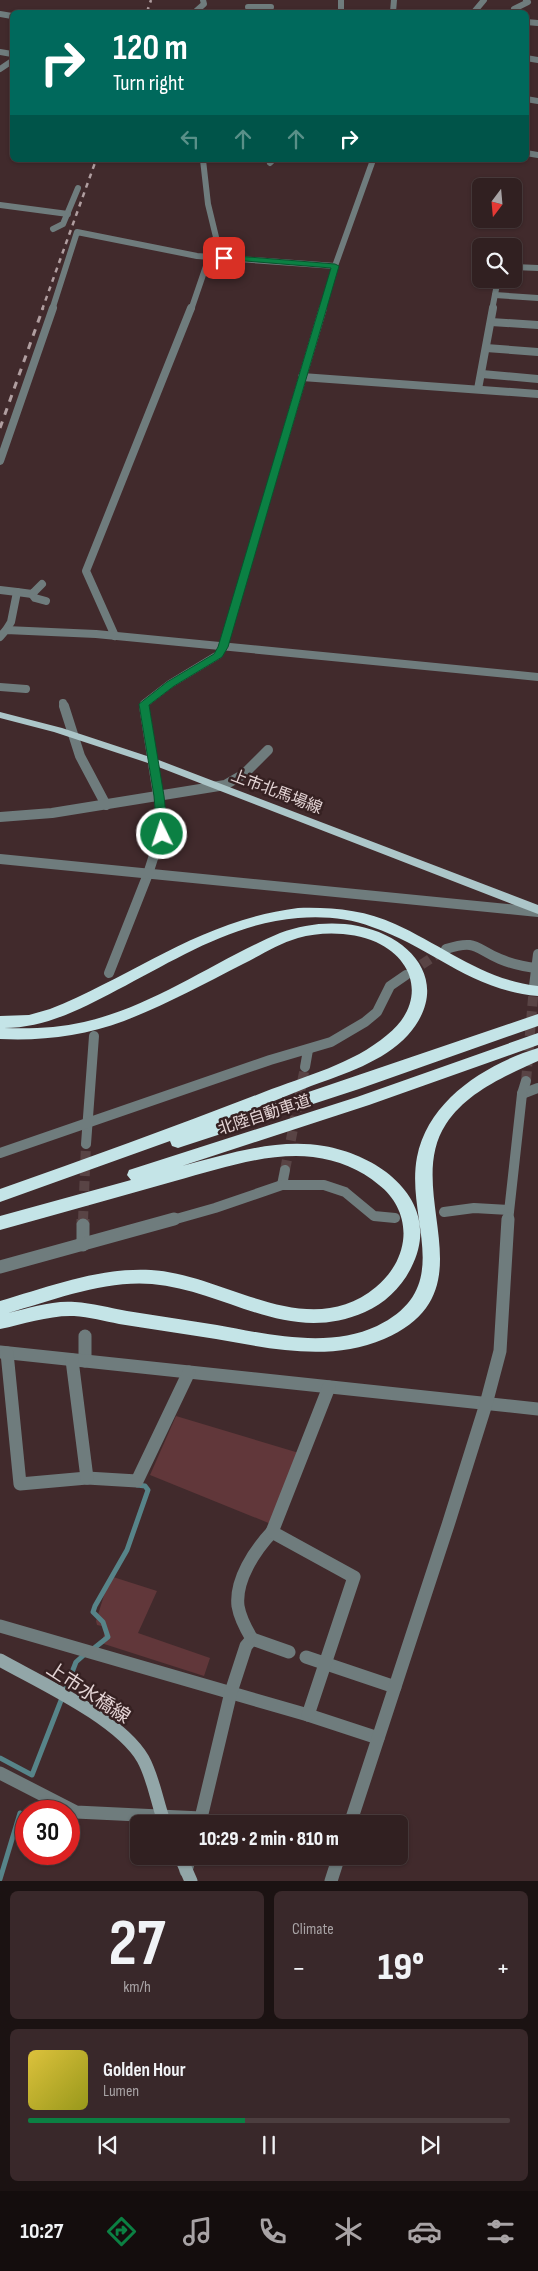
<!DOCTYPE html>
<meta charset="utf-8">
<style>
:root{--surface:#312021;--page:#39282a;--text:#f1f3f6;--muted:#a8a3a5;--line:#4c3e3f;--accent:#0b8043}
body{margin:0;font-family:"Sofia Sans Condensed","Noto Sans JP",sans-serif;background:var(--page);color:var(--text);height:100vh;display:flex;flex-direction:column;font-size:19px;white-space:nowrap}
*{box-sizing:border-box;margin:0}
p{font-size:16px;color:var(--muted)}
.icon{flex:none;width:28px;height:28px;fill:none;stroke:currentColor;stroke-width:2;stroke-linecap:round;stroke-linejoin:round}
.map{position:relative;height:1881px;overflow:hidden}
.sheet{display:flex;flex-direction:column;gap:10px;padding:10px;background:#1b1212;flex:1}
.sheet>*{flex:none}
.top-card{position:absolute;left:10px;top:10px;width:519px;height:152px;border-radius:8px;box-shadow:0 1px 4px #0004,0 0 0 1px var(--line);background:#00695c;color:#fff;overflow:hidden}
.needle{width:32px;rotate:196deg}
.controls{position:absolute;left:472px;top:178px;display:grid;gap:10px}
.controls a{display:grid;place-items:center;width:50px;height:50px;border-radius:8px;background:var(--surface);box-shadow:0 1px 4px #0004,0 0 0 1px var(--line);font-size:25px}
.speed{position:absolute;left:15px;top:1800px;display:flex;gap:10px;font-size:25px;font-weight:700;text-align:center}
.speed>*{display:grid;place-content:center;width:65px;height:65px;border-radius:50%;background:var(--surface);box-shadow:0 1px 4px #0004,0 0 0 1px var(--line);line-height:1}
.speed .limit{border:8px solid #d22;background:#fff;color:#111}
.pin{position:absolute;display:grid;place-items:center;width:42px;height:42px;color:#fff;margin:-21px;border-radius:10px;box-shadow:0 2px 8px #0006}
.me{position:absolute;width:55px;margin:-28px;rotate:356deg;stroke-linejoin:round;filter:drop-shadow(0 0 4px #0008)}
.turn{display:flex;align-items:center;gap:18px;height:105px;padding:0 20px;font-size:22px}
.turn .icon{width:65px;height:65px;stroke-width:2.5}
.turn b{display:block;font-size:35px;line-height:42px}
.lanes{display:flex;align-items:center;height:48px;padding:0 20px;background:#0003;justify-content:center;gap:25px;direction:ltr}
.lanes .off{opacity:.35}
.big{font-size:38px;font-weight:800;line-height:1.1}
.sheet .widget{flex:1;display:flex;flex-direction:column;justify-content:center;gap:8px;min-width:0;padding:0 18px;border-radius:8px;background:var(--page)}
.sheet .dial{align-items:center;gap:0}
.dial b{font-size:65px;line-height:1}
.song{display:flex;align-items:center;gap:15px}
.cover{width:60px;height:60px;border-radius:8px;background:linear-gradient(135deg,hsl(50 70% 55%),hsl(60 70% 35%))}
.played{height:5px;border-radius:2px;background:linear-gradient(90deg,var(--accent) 45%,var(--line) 45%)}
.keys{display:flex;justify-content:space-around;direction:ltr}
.heat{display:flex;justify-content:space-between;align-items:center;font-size:28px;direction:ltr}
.sheet .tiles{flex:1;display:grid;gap:10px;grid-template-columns:1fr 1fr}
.widget:last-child{grid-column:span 2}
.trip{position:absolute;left:130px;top:1815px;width:278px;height:50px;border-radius:8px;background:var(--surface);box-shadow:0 1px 4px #0004,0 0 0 1px var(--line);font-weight:800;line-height:50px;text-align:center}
.tab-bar{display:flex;height:80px;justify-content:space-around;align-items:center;background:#140d0d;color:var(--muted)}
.tab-bar .icon{width:35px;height:35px}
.tab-bar .current{color:var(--accent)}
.tab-bar b{font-size:22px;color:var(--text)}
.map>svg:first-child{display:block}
.green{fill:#61373a}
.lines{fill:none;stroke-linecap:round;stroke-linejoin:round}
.stream{stroke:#578489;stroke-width:5}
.minor-tunnel-far1{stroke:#594445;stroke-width:10;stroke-dasharray:10 5;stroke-linecap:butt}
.minor-tunnel{stroke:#594445;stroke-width:13;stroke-dasharray:13 6;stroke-linecap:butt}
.tertiary-tunnel{stroke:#594445;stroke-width:10;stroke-dasharray:10 5;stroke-linecap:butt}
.minor-far3{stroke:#6f7c7d;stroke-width:6}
.minor-far2{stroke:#6f7c7d;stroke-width:8}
.minor-far1{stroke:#6f7c7d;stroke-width:10}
.minor{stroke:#6f7c7d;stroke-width:13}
.tertiary-far2{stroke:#6f7c7d;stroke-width:6}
.tertiary-far1{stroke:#6f7c7d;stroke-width:10}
.tertiary{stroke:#6f7c7d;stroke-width:13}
.secondary{stroke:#92a6a8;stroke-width:13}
.primary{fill:#acc6c9;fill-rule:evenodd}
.motorway{fill:#c4e4e7;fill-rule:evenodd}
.rail-far1{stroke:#b09ea0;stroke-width:2.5;stroke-dasharray:5 5;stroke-linecap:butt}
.rail{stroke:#b09ea0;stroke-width:3;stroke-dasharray:7 7;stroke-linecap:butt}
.route{fill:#0b8043;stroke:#07532c}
.labels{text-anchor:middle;stroke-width:5;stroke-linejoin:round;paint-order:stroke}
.street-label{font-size:16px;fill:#e4d4d5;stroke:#362122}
.near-street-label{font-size:19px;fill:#e4d4d5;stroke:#362122}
</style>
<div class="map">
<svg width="538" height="1881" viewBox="0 0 538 1881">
<rect width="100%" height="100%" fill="#412a2c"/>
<g class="green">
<polygon points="176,1416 299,1453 271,1524 150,1475"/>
<polygon points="110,1576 157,1591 138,1633 210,1658 204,1676 101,1643 107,1627 97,1625 96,1621"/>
</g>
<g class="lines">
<g class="stream">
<polyline points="93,1649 108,1637 103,1622 93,1612 95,1606 127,1550 148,1490 145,1486 137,1485"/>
<polyline points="0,1758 32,1775 76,1662 85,1654"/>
<polyline points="0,1879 20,1813"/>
</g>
<g class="minor-tunnel-far1">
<polyline points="409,973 445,949"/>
<polyline points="285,1170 305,1067"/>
<polyline points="83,1221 86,1144"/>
</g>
<polyline class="minor-tunnel" points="83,1225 83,1219"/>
<polyline class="tertiary-tunnel" points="526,1081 534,986"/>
<g class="minor-far3">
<polyline points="341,0 341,12"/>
<polyline points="248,7 271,7"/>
<polyline points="514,9 528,2 526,0"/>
<polyline points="195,12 204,4 203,0"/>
<polyline points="474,12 484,0"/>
<polyline points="0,14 12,16"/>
<polyline points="526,22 538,23"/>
<polyline points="0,52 12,54"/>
<polyline points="526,58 538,60"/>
<polyline points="0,69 12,61"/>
<polyline points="526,99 538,101"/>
<polyline points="270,163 273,160"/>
<polyline points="0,205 68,214"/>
<polyline points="53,229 63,224 78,188"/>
<polyline points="514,267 538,268"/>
<polyline points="495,295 538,298"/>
<polyline points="52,310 77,232 197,256 335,266"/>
<polyline points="191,310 216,237 208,204 203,160"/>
<polyline points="322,310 335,266 373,160"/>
<polyline points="492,310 498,279"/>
</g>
<g class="minor-far2">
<polyline points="491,322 538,325"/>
<polyline points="486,348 538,352"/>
<polyline points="482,374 538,379"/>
<polyline points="302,377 538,394"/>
<polyline points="478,389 493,308"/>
<polyline points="0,461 53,308"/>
<polyline points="0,590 17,592"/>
<polyline points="32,594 35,598 46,601"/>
<polyline points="6,630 11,622 17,592 32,594 42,584"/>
<polyline points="115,636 86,571 191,308"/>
<polyline points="0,637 6,630 96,634 538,677"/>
<polyline points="0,687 26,689"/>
<polyline points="63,703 64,708"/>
<polyline points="145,708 144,704 170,684 218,655 223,647 323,308"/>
</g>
<g class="minor-far1">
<polyline points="64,706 80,756 106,805"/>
<polyline points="0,817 52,813 225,785 244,774 268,750"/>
<path d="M 446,949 C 478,939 475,949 500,959 C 512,964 525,967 538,968"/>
<polyline points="109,973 148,874 163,827 144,706"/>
<polyline points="305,1067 308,1050"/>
<polyline points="522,1094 538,1088"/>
<polyline points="522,1094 526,1081"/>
<polyline points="86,1144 94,1036"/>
<polyline points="0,1153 270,1060 331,1042 365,1022 377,1012 390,986 406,975"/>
<polyline points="282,1185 285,1170"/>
<polyline points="444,1212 474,1208 509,1210"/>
<polyline points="169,1221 215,1208 282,1185 324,1185 345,1192 374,1216 395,1218"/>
</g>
<g class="minor">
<polyline points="83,1225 83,1245"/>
<polyline points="0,1267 174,1219"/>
<polyline points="85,1336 85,1361"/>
<polyline points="0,1352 538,1409"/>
<polyline points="7,1353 20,1484 87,1478 137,1481 189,1372"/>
<polyline points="72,1360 87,1478"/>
<polyline points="0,1626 308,1715 378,1738"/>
<path d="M 252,1639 C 246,1629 240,1618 238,1606 C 235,1580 255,1550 272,1532"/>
<polyline points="306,1657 395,1687"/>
<polyline points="308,1715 354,1577 272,1532 329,1387"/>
<polyline points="0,1773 76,1812 201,1818 231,1692 246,1646 252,1639 289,1652"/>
<polyline points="186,1871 190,1856"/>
</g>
<g class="tertiary-far2">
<polyline points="393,12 394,0"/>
<polyline points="526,153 538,155"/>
</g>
<g class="tertiary-far1">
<polyline points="0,859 538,912"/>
<polyline points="534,986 538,954"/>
<polyline points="508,1221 522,1094"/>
</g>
<g class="tertiary">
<polyline points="350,1824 448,1525 486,1404 500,1351 508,1219"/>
<polyline points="331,1881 339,1856"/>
</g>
<g class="secondary">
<path d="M 0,1660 C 41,1683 120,1719 143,1759 C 154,1779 157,1803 165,1824"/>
<polyline points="180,1856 191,1881"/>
</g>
<polygon class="primary" points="0,712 62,728 156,759 538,905 538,914 148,763 54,732 0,718"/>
<g class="motorway">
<path d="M 298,908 C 331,907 365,910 395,924 C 444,946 483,980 538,986 L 538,996 C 467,989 434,948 372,927 C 349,918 323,916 298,918 C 232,923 175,960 117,990 C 81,1009 45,1028 4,1028 C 31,1029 58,1028 84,1022 C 154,1006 214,961 280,933 C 305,924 331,921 358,926 C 414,937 452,985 408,1035 C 383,1062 344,1074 311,1086 C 282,1098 252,1110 223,1121 L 538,1014 L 538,1026 L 359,1089 L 184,1146 L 178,1148 L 172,1146 L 170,1141 L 0,1202 L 0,1189 C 88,1158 177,1126 264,1092 C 305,1076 353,1064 387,1035 C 424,1006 419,962 376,942 C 353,932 322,931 298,938 C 278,944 261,955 243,964 C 204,984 165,1005 124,1021 C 84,1036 43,1041 0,1039 L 0,1016 L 29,1015 L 50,1009 C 137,974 201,920 298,908 Z"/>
<path d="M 538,1033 L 538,1045 L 369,1105 L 182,1166 C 228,1154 276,1138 324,1146 C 383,1156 444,1204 411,1268 C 401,1288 385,1303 365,1312 C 288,1346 228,1291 152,1284 C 104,1280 54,1300 8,1313 C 29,1308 53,1300 75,1302 C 92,1303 110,1308 127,1311 C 157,1316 187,1320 217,1325 C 267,1334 328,1349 377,1326 C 457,1287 405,1220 417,1157 C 428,1100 486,1064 538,1048 L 538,1061 C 505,1076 467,1092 446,1124 C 401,1193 493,1292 384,1339 C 330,1362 272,1349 216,1339 C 184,1334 151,1329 119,1324 C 105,1321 89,1317 74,1316 C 50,1315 24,1324 0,1329 L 0,1301 C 48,1287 100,1267 151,1270 C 225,1274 307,1344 376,1287 C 391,1274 400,1260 403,1241 C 406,1219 396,1198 379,1185 C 360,1169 338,1160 313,1157 C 267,1152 220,1169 175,1181 C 117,1197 59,1214 0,1230 L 0,1216 L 131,1180 L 127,1175 L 129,1170 L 357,1097 Z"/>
</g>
<g class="rail-far1">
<polyline points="147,12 151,0"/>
<polyline points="42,310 96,160"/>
</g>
<polyline class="rail" points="0,428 43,308"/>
</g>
<polygon class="route" points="224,255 335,264 339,266 228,647 222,657 174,686 149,705 164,796 168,834 162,837 157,834 154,796 139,704 167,682 214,654 218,647 331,268 221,259 221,256"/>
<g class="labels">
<g class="street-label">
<text transform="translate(277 791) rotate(21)" y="6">上市北馬場線</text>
<text transform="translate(264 1114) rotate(-18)" y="6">北陸自動車道</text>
</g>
<g class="near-street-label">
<text transform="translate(89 1692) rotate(33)" y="7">上市水橋線</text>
</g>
</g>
</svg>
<div class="controls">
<a><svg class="needle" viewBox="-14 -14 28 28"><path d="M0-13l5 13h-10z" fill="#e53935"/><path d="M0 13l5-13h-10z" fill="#a8a3a5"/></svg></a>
<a><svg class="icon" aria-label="search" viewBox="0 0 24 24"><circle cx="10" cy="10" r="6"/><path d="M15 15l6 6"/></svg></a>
</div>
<div class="speed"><div class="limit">30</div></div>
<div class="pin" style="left:224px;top:258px;background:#d93025"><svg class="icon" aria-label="arrive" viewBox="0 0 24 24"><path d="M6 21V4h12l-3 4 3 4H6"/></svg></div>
<svg class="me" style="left:162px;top:834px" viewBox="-20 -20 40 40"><circle r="17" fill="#0b8043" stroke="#fff" stroke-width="3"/><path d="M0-11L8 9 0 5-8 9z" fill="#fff"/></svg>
<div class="trip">10:29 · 2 min · 810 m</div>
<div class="top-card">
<div class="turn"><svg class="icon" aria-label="right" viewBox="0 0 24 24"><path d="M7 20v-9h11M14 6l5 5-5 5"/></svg><div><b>120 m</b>Turn right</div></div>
<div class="lanes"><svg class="icon off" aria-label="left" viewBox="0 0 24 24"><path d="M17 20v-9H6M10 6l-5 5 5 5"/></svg><svg class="icon off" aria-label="ahead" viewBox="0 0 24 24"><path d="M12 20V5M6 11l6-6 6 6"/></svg><svg class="icon off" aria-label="ahead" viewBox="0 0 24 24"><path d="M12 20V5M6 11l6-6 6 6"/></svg><svg class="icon" aria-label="right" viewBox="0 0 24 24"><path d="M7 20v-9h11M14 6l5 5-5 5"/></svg></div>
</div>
</div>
<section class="sheet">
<div class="tiles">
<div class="widget dial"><b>27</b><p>km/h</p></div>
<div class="widget"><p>Climate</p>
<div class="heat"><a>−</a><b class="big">19°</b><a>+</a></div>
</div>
<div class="widget">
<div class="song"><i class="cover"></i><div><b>Golden Hour</b><p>Lumen</p></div></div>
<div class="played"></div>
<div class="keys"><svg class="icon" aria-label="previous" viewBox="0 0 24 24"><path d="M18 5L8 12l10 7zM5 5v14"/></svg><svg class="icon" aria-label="pause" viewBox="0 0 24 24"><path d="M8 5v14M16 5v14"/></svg><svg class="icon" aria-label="next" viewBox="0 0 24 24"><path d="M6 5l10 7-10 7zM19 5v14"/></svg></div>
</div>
</div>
</section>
<nav class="tab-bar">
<b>10:27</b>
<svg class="icon current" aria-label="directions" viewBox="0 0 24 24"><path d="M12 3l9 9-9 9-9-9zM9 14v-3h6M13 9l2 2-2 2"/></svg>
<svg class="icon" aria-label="music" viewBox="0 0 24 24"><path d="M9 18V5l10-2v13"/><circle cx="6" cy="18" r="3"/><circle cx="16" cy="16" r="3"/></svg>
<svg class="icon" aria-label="phone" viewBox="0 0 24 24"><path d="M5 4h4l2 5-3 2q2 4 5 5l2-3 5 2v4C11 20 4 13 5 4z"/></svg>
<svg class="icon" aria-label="climate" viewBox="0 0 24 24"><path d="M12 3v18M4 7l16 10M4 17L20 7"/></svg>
<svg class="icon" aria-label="car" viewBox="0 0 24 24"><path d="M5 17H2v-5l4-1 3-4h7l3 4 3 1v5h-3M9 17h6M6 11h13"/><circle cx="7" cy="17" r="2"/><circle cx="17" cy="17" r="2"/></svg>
<svg class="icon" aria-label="filters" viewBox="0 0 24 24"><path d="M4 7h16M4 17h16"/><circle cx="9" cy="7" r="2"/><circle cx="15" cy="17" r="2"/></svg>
</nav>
